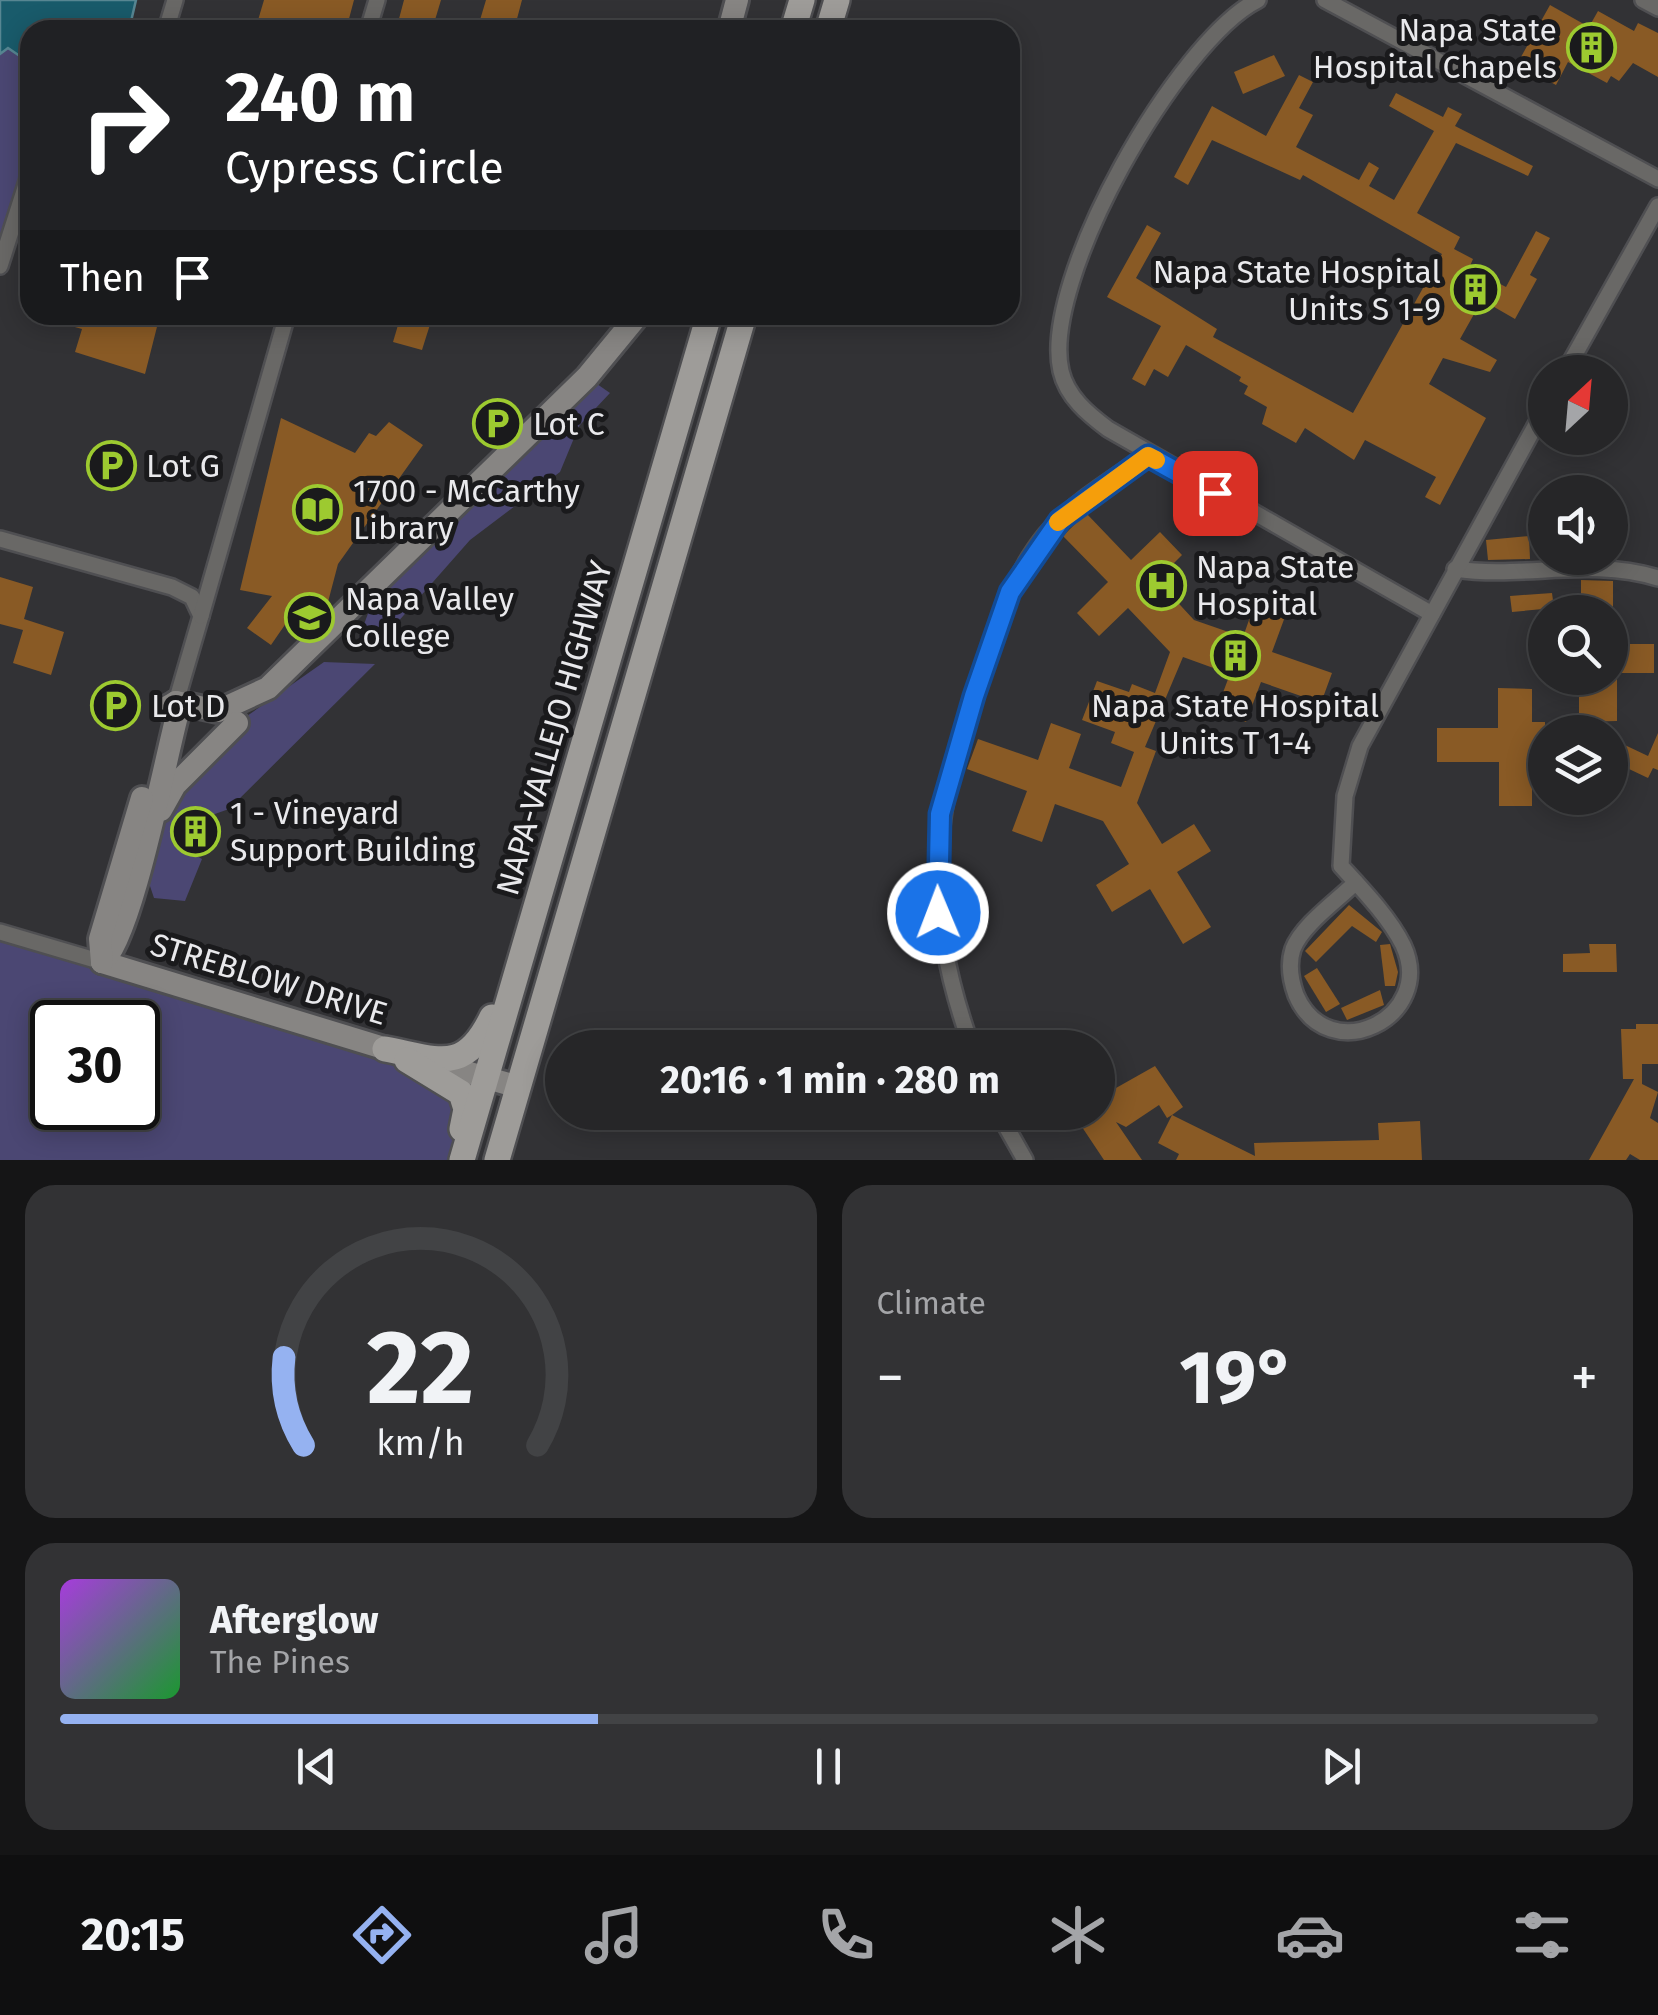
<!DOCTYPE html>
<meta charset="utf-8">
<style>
:root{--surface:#262628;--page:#323234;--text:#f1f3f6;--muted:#a4a5a8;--line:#424345;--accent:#95b2f1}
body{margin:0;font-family:"Fira Sans",sans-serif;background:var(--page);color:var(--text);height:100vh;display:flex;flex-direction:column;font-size:38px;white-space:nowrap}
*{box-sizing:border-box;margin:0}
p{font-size:32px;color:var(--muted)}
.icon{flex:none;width:55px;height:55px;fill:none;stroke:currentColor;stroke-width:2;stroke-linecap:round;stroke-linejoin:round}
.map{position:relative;height:1160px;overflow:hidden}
.details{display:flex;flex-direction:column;gap:25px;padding:25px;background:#151516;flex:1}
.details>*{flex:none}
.hud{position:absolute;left:20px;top:20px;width:1000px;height:305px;border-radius:30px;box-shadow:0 5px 25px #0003,0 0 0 2px var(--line);background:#202124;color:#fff;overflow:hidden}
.needle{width:65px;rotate:26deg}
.fabs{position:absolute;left:1528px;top:355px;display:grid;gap:20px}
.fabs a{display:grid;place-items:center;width:100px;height:100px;border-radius:50%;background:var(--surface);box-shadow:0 5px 25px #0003,0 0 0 2px var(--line);font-size:50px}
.speed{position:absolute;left:30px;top:1000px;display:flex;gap:20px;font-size:50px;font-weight:700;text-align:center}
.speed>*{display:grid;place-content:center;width:130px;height:130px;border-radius:50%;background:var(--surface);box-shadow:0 5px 25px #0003,0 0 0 2px var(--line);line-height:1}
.speed .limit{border:5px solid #111;border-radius:15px;background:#fff;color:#111}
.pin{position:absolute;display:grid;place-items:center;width:85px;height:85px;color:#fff;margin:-42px;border-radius:20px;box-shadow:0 5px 15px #0006}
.me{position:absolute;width:110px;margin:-55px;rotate:359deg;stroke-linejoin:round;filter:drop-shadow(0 0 8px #0008)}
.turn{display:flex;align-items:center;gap:35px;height:210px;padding:0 40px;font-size:45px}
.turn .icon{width:130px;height:130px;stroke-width:2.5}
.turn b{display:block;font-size:70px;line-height:85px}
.then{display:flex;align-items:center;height:95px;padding:0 40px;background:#0003;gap:20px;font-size:38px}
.big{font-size:75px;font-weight:700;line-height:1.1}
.details .card{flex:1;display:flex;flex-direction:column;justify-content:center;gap:15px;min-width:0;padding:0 35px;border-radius:30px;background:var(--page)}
.details .dial{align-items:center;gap:0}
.dial svg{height:260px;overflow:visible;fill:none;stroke:var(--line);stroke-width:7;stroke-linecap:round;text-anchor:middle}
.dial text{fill:var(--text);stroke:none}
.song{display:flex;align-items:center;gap:30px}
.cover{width:120px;height:120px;border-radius:15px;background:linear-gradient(135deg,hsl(280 70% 55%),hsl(130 70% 35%))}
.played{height:10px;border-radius:5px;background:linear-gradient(90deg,var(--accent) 35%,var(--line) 35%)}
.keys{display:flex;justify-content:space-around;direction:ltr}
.heat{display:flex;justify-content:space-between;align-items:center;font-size:55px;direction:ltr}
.details .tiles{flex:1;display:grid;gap:25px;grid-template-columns:1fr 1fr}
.card:last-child{grid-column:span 2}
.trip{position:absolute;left:545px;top:1030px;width:570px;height:100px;border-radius:50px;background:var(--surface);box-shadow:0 5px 25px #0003,0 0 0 2px var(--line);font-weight:700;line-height:100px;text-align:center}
.tab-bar{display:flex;height:160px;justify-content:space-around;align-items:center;background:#0f0f10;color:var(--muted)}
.tab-bar .icon{width:70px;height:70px}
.tab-bar .selected{color:var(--accent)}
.tab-bar b{font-size:45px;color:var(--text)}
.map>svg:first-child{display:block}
.green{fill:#4b4773;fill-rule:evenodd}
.water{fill:#195b6b;stroke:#578692;stroke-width:2.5}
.building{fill:#895a25}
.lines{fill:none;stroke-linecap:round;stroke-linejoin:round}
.street-casing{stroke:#4f4f52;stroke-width:20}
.secondary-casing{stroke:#4f4f52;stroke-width:28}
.primary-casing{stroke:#4f4f52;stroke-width:30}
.street{stroke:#696866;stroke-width:15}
.secondary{stroke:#878583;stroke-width:22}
.primary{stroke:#9e9c99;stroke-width:25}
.route-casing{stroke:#114b97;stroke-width:25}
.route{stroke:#1a73e8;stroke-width:18}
.slow{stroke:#f59e0b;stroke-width:18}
.labels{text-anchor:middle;stroke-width:10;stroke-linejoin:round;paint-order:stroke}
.poi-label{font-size:32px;fill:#e9e9ec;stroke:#1a1a1c;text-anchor:start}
.street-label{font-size:32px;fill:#e9e9ec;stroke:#1a1a1c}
</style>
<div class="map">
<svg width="1658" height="1160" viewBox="0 0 1658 1160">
<rect width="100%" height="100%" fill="#323235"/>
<g class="green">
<polygon points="8,48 30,63 30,172 8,239 0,240 0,54"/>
<polygon points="587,377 610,393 579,426 560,472 470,540 396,624 359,638 381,578"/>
<polygon points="324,662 375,664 229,809 212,815 201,808 179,846 202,859 185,901 154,898 142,862 156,824 237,723"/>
<path d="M 0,932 L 385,1049 L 461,1093 L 457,1160 L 0,1160 ZM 52,1022 L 138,1022 L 138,1108 L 52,1108 Z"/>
</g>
<polygon class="water" points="0,0 136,0 129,30 30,30 30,63 8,48 0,54"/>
<g class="building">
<polygon points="264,0 354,0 346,30 256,27"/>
<polygon points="404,0 441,0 432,30 396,30"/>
<polygon points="486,0 522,0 514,30 477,30"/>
<polygon points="1550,5 1589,27 1598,11 1634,31 1638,23 1658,33 1658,77 1633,63 1619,81 1611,76 1607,83 1568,62 1556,85 1517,64"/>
<polygon points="1274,55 1285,76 1243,94 1234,72"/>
<polygon points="1299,75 1313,82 1299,108 1313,115 1296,147 1359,180 1369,162 1379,168 1369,186 1394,200 1434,131 1389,106 1396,93 1443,117 1448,107 1462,114 1455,126 1533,166 1528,176 1456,143 1417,213 1460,237 1454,249 1473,259 1469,268 1506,287 1536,231 1550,238 1530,275 1537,279 1515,319 1482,300 1460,339 1497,360 1490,372 1443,358 1429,384 1486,418 1440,505 1425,497 1436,477 1365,440 1354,460 1305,428 1296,443 1262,424 1267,407 1244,394 1248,386 1239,381 1241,377 1186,345 1168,377 1154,369 1145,386 1132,379 1161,326 1107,297 1147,225 1161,233 1136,278 1217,329 1213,337 1353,413 1442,254 1303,175 1300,180 1212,140 1188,185 1174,177 1212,106 1266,136"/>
<polygon points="46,315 160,315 145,374 75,352 82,329 46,319"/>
<polygon points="401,315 433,315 422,350 393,342"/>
<polygon points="281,418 355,453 369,433 376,436 389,422 423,445 338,564 328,602 314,598 297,621 291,616 271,645 247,628 272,596 240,590"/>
<polygon points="1086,513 1131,560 1160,532 1182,555 1157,580 1194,620 1243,637 1255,603 1286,614 1272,652 1332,673 1321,703 1261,682 1246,722 1216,711 1230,674 1183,657 1145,747 1156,751 1137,803 1162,844 1194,824 1211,851 1177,872 1211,927 1183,944 1150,889 1112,912 1096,885 1129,864 1103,821 1055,804 1042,842 1012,831 1027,791 967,769 978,739 1038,760 1051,723 1081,734 1069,768 1121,787 1134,752 1111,743 1115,732 1082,720 1097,681 1129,692 1132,684 1155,693 1170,652 1128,608 1099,636 1077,613 1108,582 1063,536"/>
<polygon points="1529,536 1530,559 1488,560 1486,540"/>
<polygon points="0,577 33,587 24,619 64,632 51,675 13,663 23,630 0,624"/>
<polygon points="1581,580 1613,581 1613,612 1581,612"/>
<polygon points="1552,593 1554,608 1512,612 1510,596"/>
<rect x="1610" y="644" width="44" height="29"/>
<polygon points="1579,678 1617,678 1617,721 1579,722"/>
<polygon points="1498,688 1532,689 1532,722 1545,722 1545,765 1532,765 1532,806 1499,806 1499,762 1437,762 1437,728 1498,728"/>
<polygon points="1658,733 1658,770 1653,768 1648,778 1610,760 1610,738 1648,756"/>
<polygon points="202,808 212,815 190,853 179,846"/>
<polygon points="1349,905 1382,932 1376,942 1352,926 1316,962 1305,951"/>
<polygon points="1390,944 1398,972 1395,986 1385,986 1380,945"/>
<polygon points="1589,944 1616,944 1617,972 1563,972 1563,954 1590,953"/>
<polygon points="1317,968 1340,1004 1326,1012 1304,976"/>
<polygon points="1380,990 1384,1005 1347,1020 1341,1008"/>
<polygon points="1636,1024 1658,1024 1658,1064 1642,1064 1642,1084 1658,1092 1650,1118 1658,1123 1658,1160 1640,1160 1630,1154 1626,1160 1589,1160 1634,1079 1623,1079 1621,1029 1636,1029"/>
<polygon points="1155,1066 1183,1107 1172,1115 1255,1156 1254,1143 1379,1140 1378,1123 1420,1121 1422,1160 1176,1160 1179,1154 1158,1143 1172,1115 1167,1118 1159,1105 1126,1127 1116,1122 1142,1160 1104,1160 1072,1112 1098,1112 1098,1094 1100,1097"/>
</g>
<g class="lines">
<defs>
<g id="street">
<path d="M 1258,0 C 1178,40 1040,281 1061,371 C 1067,397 1088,414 1108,429 L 1432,614"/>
<polyline points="1325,0 1658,179"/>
<polyline points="1643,0 1658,8"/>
<polyline points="166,30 175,0"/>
<polyline points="368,30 377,0"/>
<polyline points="0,266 30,172"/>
<polyline points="1565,372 1658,206"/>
<polyline points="0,539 172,587 192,597 201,616 176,702"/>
<path d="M 1455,569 C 1523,579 1590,557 1658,578"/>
<polyline points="201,616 287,315"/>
<path d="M 1356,882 C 1338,900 1302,925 1293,949 C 1288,964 1291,981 1296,995 C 1328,1070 1437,1018 1403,945 C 1389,917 1362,889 1341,866 L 1345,796 L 1360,746 L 1545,408"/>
<polyline points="0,932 102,962"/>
<path d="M 972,1048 C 919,900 933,809 985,664 C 1001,618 1014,573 1046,534 C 1075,501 1112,479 1148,455"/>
<polyline points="998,1112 1025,1160"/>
</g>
<g id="secondary">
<polyline points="729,30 737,0"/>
<polyline points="164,709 176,702 218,711 268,688 587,377 638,315"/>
<polyline points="161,810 175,785 237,723"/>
<polyline points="102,962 400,1053"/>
<path d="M 102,962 C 130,943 165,761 177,716 L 176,702"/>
<polyline points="102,962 100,939 142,798"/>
<polyline points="431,1062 519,1087"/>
</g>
<g id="primary">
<polyline points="793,30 802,0"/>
<polyline points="828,30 837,0"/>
<path d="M 385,1049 C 439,1059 464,1075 492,1017"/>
<polyline points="407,1060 461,1093 466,1109 462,1129"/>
<polyline points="462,1160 709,315"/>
<polyline points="497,1160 744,315"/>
</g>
</defs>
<use href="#street" class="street-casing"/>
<use href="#secondary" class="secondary-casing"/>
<use href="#primary" class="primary-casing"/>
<use href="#street" class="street"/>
<use href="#secondary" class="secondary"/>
<use href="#primary" class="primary"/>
</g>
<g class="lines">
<defs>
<polyline id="route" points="938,913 940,814 974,696 1010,592 1060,520 1148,456 1215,493"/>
</defs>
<use href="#route" class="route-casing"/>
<use href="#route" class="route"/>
<polyline class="slow" points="1058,522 1148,456 1156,460"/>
</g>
<defs>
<symbol id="building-ring" viewBox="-11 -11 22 22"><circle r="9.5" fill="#1a1a1c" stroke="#9dca30" stroke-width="1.5"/><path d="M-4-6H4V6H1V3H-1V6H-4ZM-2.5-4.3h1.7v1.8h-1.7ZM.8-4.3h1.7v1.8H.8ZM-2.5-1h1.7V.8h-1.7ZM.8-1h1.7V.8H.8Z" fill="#9dca30"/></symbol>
<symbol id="parking-ring" viewBox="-11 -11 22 22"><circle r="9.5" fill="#1a1a1c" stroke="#9dca30" stroke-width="1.5"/><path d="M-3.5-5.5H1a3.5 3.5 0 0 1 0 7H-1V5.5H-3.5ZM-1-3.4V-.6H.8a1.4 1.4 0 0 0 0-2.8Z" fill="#9dca30"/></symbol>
<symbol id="library-ring" viewBox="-11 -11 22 22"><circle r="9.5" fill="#1a1a1c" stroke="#9dca30" stroke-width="1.5"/><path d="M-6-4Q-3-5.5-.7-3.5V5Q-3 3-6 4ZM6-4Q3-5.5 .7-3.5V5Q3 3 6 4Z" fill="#9dca30"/></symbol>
<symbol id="hospital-ring" viewBox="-11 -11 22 22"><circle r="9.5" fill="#1a1a1c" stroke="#9dca30" stroke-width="1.5"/><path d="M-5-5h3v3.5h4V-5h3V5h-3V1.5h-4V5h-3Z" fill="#9dca30"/></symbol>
<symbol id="university-ring" viewBox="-11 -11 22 22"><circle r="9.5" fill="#1a1a1c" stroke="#9dca30" stroke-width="1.5"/><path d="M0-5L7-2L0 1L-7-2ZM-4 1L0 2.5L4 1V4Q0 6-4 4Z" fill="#9dca30"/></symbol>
</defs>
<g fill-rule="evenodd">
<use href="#building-ring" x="1564" y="20" width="55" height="55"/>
<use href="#building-ring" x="1448" y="262" width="55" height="55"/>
<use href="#parking-ring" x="470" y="396" width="55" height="55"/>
<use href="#parking-ring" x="84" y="438" width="55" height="55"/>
<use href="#library-ring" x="290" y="482" width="55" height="55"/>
<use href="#hospital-ring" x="1134" y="558" width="55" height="55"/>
<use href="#university-ring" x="282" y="590" width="55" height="55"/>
<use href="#building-ring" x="1208" y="628" width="55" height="55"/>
<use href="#parking-ring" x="88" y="678" width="55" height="55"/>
<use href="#building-ring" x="168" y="804" width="55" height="55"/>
</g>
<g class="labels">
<g class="poi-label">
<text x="1557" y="41" text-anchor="end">Napa State<tspan x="1557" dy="37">Hospital Chapels</tspan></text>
<text x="1441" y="283" text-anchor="end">Napa State Hospital<tspan x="1441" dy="37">Units S 1-9</tspan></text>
<text x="533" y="435">Lot C</text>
<text x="146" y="477">Lot G</text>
<text x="353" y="502">1700 - McCarthy<tspan x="353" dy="37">Library</tspan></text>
<text x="1196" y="578">Napa State<tspan x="1196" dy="37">Hospital</tspan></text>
<text x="345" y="610">Napa Valley<tspan x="345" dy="37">College</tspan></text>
<text x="151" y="717">Lot D</text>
<text x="1235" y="717" text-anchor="middle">Napa State Hospital<tspan x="1235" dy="37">Units T 1-4</tspan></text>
<text x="230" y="824">1 - Vineyard<tspan x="230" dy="37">Support Building</tspan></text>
</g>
<g class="street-label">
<text transform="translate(554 728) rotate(-74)" y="11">NAPA-VALLEJO HIGHWAY</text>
<text transform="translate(269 979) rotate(17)" y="11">STREBLOW DRIVE</text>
</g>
</g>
</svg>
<div class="fabs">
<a><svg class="needle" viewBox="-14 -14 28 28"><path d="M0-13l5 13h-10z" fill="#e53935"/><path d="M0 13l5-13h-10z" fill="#a4a5a8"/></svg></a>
<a><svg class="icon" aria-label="sound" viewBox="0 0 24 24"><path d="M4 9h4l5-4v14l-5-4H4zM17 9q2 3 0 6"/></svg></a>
<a><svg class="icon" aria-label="search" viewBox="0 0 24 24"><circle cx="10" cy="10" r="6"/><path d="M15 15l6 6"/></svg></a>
<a><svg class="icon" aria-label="layers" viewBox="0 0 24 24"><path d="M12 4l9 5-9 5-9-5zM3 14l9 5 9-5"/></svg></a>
</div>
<div class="speed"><div class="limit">30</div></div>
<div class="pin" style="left:1215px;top:493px;background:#d93025"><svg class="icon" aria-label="arrive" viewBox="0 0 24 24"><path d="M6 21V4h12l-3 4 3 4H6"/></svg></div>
<svg class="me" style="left:938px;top:913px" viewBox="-20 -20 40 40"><circle r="17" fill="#1a73e8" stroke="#fff" stroke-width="3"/><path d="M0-11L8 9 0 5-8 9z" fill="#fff"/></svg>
<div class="trip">20:16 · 1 min · 280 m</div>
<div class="hud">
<div class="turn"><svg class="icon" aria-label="right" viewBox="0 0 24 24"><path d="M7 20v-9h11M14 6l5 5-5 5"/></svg><div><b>240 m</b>Cypress Circle</div></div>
<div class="then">Then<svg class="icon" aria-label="arrive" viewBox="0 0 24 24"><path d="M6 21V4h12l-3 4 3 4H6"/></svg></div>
</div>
</div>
<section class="details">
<div class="tiles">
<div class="card dial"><svg viewBox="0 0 100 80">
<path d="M14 69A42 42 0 1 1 86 69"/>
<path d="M14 69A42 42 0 0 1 8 42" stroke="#95b2f1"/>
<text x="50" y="56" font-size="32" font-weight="700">22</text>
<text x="50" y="72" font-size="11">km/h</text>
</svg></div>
<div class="card"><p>Climate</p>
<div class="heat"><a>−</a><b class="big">19°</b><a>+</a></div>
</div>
<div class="card">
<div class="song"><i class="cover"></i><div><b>Afterglow</b><p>The Pines</p></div></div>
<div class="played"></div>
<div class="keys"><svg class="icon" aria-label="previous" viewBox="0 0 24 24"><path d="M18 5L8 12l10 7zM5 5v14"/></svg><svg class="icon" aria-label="pause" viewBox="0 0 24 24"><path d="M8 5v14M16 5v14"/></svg><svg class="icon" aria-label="next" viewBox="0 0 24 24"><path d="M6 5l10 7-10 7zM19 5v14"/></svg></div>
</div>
</div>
</section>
<nav class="tab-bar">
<b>20:15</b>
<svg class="icon selected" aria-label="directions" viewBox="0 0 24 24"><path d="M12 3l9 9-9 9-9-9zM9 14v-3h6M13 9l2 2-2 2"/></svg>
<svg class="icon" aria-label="music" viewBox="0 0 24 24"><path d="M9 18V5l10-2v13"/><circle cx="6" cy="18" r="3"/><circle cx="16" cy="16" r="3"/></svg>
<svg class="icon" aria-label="phone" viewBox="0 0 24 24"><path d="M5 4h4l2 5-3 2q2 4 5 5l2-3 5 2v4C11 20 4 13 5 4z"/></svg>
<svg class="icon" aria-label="climate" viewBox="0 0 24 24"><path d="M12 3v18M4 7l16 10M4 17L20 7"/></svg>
<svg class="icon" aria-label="car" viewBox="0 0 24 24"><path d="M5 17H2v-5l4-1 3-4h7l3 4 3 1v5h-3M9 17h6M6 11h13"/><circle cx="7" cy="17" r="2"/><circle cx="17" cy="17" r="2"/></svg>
<svg class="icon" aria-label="filters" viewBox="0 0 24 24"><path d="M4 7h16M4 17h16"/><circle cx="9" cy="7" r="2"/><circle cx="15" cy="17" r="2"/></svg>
</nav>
